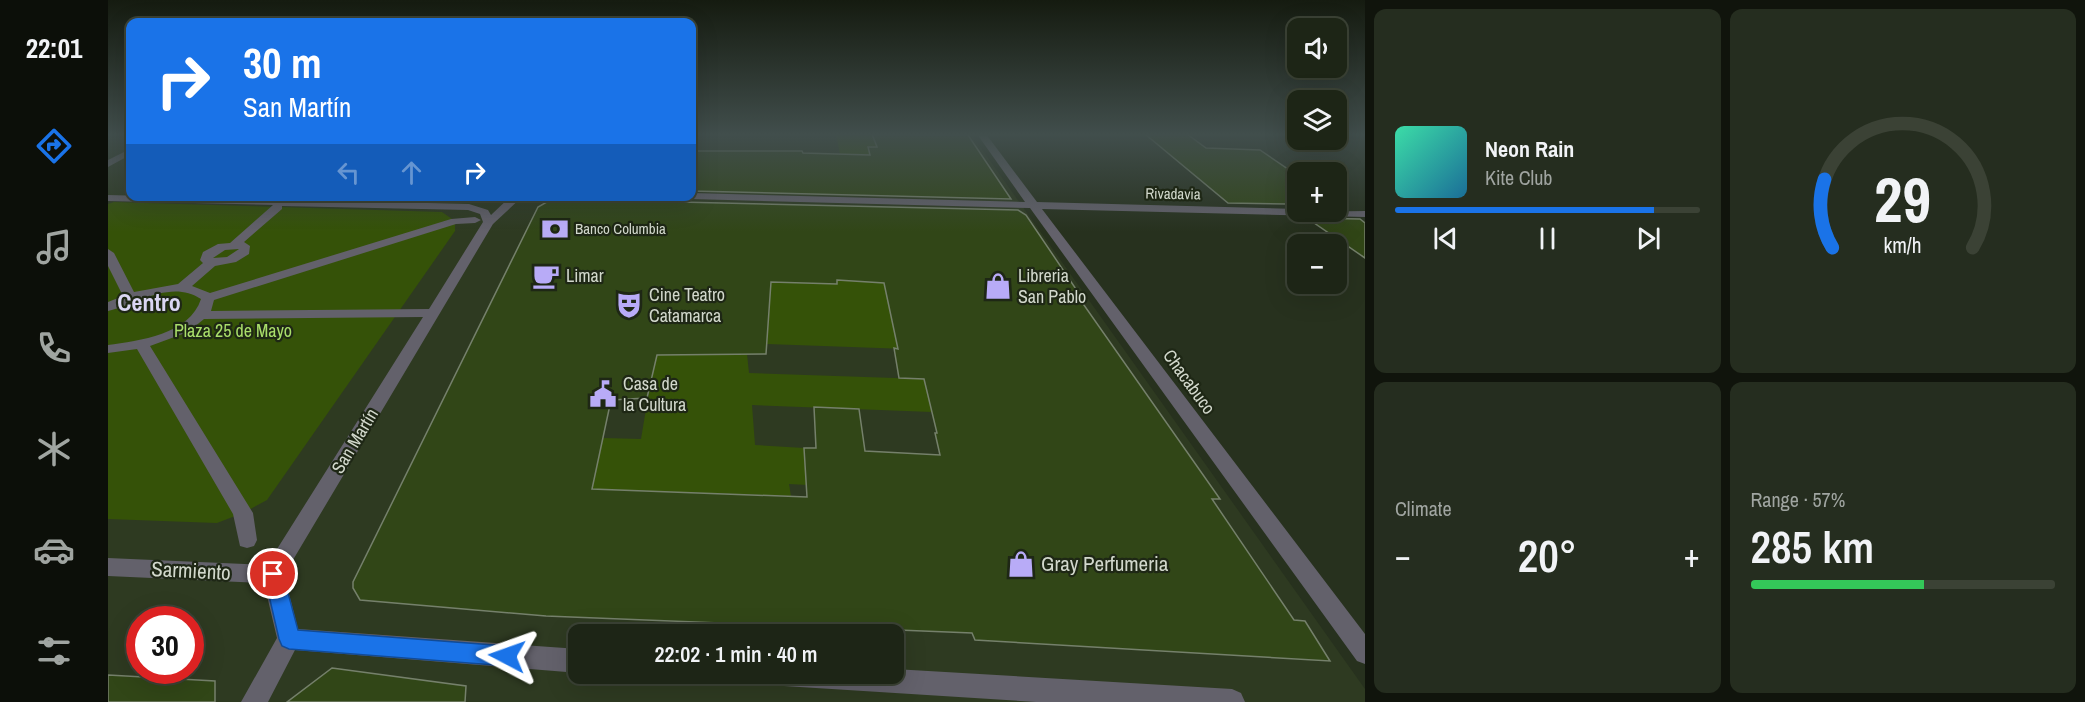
<!DOCTYPE html>
<meta charset="utf-8">
<style>
:root{--surface:#1d2516;--page:#252d1f;--text:#f1f3f6;--muted:#a0a5a1;--line:#3b4235;--accent:#1a73e8}
body{margin:0;font-family:"Archivo Narrow",sans-serif;background:var(--page);color:var(--text);height:100vh;display:flex;flex-direction:column;font-size:22px;white-space:nowrap}
*{box-sizing:border-box;margin:0}
p{font-size:20px;color:var(--muted)}
.icon{flex:none;width:33px;height:33px;fill:none;stroke:currentColor;stroke-width:2;stroke-linecap:round;stroke-linejoin:round}
.map{position:relative;flex:1;overflow:hidden}
.side{display:flex;flex-direction:column;gap:9px;padding:9px;background:#10140c;width:720px}
.side>*{flex:none}
.hud{position:absolute;left:18px;top:18px;width:570px;height:183px;border-radius:12px;box-shadow:0 6px 24px #0002,0 0 0 2px var(--line);background:#1a73e8;color:#fff;overflow:hidden}
.tools{position:absolute;left:1179px;top:18px;display:grid;gap:12px}
.tools a{display:grid;place-items:center;width:60px;height:60px;border-radius:12px;background:var(--surface);box-shadow:0 6px 24px #0002,0 0 0 2px var(--line);font-size:30px}
.speed{position:absolute;left:18px;top:606px;display:flex;gap:12px;font-size:30px;font-weight:700;text-align:center}
.speed>*{display:grid;place-content:center;width:78px;height:78px;border-radius:50%;background:var(--surface);box-shadow:0 6px 24px #0002,0 0 0 2px var(--line);line-height:1}
.speed .limit{border:9px solid #d22;background:#fff;color:#111}
.pin{position:absolute;display:grid;place-items:center;width:51px;height:51px;color:#fff;margin:-26px;border:3px solid #fff;border-radius:50%;box-shadow:0 2px 6px #0007}
.me{position:absolute;width:66px;margin:-33px;rotate:274deg;stroke-linejoin:round;filter:drop-shadow(0 0 4px #0008)}
.turn{display:flex;align-items:center;gap:21px;height:126px;padding:0 18px;font-size:27px}
.turn .icon{width:78px;height:78px;stroke-width:2.5}
.turn b{display:block;font-size:42px;line-height:51px}
.lanes{display:flex;align-items:center;height:57px;padding:0 18px;background:#0003;justify-content:center;gap:30px;direction:ltr}
.lanes .off{opacity:.35}
.big{font-size:45px;font-weight:600;line-height:1.1}
.side .widget{flex:1;display:flex;flex-direction:column;justify-content:center;gap:9px;min-width:0;padding:0 21px;border-radius:12px;background:var(--page)}
.side .dial{align-items:center;gap:0}
.dial svg{height:156px;overflow:visible;fill:none;stroke:var(--line);stroke-width:7;stroke-linecap:round;text-anchor:middle}
.dial text{fill:var(--text);stroke:none}
.song{display:flex;align-items:center;gap:18px}
.cover{width:72px;height:72px;border-radius:9px;background:linear-gradient(135deg,hsl(160 70% 55%),hsl(200 70% 35%))}
.played{height:6px;border-radius:3px;background:linear-gradient(90deg,var(--accent) 85%,var(--line) 85%)}
.keys{display:flex;justify-content:space-around;direction:ltr}
.heat{display:flex;justify-content:space-between;align-items:center;font-size:33px;direction:ltr}
.charge{height:9px;border-radius:4px;background:linear-gradient(90deg,#34c759 57%,var(--line) 0)}
.side .tiles{flex:1;display:grid;gap:9px;grid-template-columns:repeat(2,1fr)}
.trip{position:absolute;left:460px;top:624px;width:336px;height:60px;border-radius:12px;background:var(--surface);box-shadow:0 6px 24px #0002,0 0 0 2px var(--line);font-weight:600;line-height:60px;text-align:center}
main{display:flex;flex:1;min-height:0}
.tab-bar{display:flex;flex-direction:column;width:108px;justify-content:space-around;align-items:center;background:#0c0f09;color:var(--muted)}
.tab-bar .icon{width:42px;height:42px}
.tab-bar .current{color:var(--accent)}
.tab-bar b{font-size:27px;color:var(--text)}
.map>svg:first-child{display:block}
.built{fill:#2e3a21;fill-rule:evenodd}
.green{fill:#355208}
.building{fill:#314617;stroke:#75806b;stroke-width:1.5;fill-rule:evenodd}
.lines{fill:none;stroke-linecap:round;stroke-linejoin:round}
.street{fill:#63616b;fill-rule:evenodd}
.route{fill:#1a73e8;stroke:#114b97;stroke-width:1.5}
.labels{text-anchor:middle;stroke-width:4.5;stroke-linejoin:round;paint-order:stroke}
.far-street-label{font-size:15px;fill:#d2d8cc;stroke:#1e2715}
.far-poi-label{font-size:15px;fill:#d2d8cc;stroke:#1e2715;text-anchor:start}
.poi-label{font-size:18px;fill:#d2d8cc;stroke:#1e2715;text-anchor:start}
.park-label{font-size:18px;fill:#a9de6a;stroke:#1e2715}
.street-label{font-size:18px;fill:#d2d8cc;stroke:#1e2715}
.near-poi-label{font-size:21px;fill:#d2d8cc;stroke:#1e2715;text-anchor:start}
.near-street-label{font-size:21px;fill:#d2d8cc;stroke:#1e2715}
.district-label{font-size:24px;font-weight:bold;fill:#dad6f3;stroke:#1e2715}
</style>
<main>
<nav class="tab-bar">
<b>22:01</b>
<svg class="icon current" aria-label="directions" viewBox="0 0 24 24"><path d="M12 3l9 9-9 9-9-9zM9 14v-3h6M13 9l2 2-2 2"/></svg>
<svg class="icon" aria-label="music" viewBox="0 0 24 24"><path d="M9 18V5l10-2v13"/><circle cx="6" cy="18" r="3"/><circle cx="16" cy="16" r="3"/></svg>
<svg class="icon" aria-label="phone" viewBox="0 0 24 24"><path d="M5 4h4l2 5-3 2q2 4 5 5l2-3 5 2v4C11 20 4 13 5 4z"/></svg>
<svg class="icon" aria-label="climate" viewBox="0 0 24 24"><path d="M12 3v18M4 7l16 10M4 17L20 7"/></svg>
<svg class="icon" aria-label="car" viewBox="0 0 24 24"><path d="M5 17H2v-5l4-1 3-4h7l3 4 3 1v5h-3M9 17h6M6 11h13"/><circle cx="7" cy="17" r="2"/><circle cx="17" cy="17" r="2"/></svg>
<svg class="icon" aria-label="filters" viewBox="0 0 24 24"><path d="M4 7h16M4 17h16"/><circle cx="9" cy="7" r="2"/><circle cx="15" cy="17" r="2"/></svg>
</nav>
<div class="map">
<svg width="1257" height="702" viewBox="0 0 1257 702">
<rect width="100%" height="100%" fill="#27311e"/>
<path class="built" d="M 0,134 L 22,134 L 22,196 L 584,196 L 584,134 L 863,134 L 1257,689 L 1257,702 L 0,702 ZM 32,620 L 82,620 L 82,670 L 32,670 ZM 471,634 L 786,634 L 786,674 L 471,674 Z"/>
<g class="green">
<polygon points="728,134 764,134 769,147 762,155 732,154"/>
<polygon points="6,202 334,212 347,221 347,231 159,500 135,513 109,523 0,519 0,204"/>
<polygon points="782,279 827,350 659,344 663,282 728,284 729,280 771,282"/>
<polygon points="639,354 641,373 816,379 824,412 644,405 647,445 696,448 700,485 681,484 683,496 484,489 495,438 533,439 547,355"/>
</g>
<g class="building">
<polygon points="764,134 860,135 903,199 584,191 584,151 694,151 695,153 762,155 760,147 769,147"/>
<polygon points="1037,134 1079,134 1098,148 1152,150 1190,176 1190,207 1179,204 1120,203"/>
<path d="M 444,199 L 910,210 L 918,215 L 974,298 L 971,298 L 1112,499 L 1104,499 L 1186,620 L 1197,621 L 1222,661 L 867,640 L 864,633 L 438,616 L 252,600 L 245,588 L 245,582 L 430,207 ZM 729,280 L 776,283 L 790,349 L 786,348 L 791,378 L 816,379 L 829,433 L 827,433 L 832,455 L 757,451 L 751,409 L 706,407 L 708,448 L 696,448 L 699,497 L 484,489 L 503,400 L 539,398 L 549,355 L 658,354 L 663,282 L 729,284 Z"/>
<polygon points="1199,218 1252,219 1257,223 1257,258"/>
<polygon points="224,668 358,686 357,702 179,702"/>
<polygon points="0,675 107,681 107,702 0,702"/>
</g>
<g class="lines">
<g class="street">
<polygon points="869,134 878,134 929,202 1190,209 1190,212 1257,211 1257,217 934,209 1257,634 1257,664 1249,661 922,208 583,199 578,196 584,196 584,193 917,202"/>
<polygon points="22,149 22,155 0,167 0,160"/>
<path d="M 0,195 L 361,204 L 380,210 L 383,215 L 403,196 L 415,196 L 385,224 L 176,575 L 190,629 L 471,649 L 471,673 L 187,650 L 160,702 L 133,702 L 169,638 L 156,583 L 0,576 L 0,558 L 159,565 L 315,317 L 96,319 L 80,332 L 42,346 L 145,513 L 149,540 L 146,546 L 139,548 L 132,546 L 125,514 L 29,349 L 0,353 L 0,345 C 31,341 82,334 93,299 C 63,279 29,304 0,311 L 0,302 L 15,296 L 0,266 L 0,249 L 6,253 L 26,292 L 70,284 L 95,263 L 92,260 L 95,252 L 110,244 L 122,243 L 165,205 L 0,201 ZM 174,206 L 360,210 L 372,214 L 375,222 L 321,309 L 103,311 L 106,300 L 348,224 L 367,223 L 373,220 L 367,217 L 343,219 L 102,293 L 84,286 L 107,266 L 128,262 L 141,254 L 142,246 L 136,242 L 174,209 ZM 131,249 L 119,257 L 105,258 L 117,250 Z"/>
<polygon points="402,196 397,199 350,202 345,199 347,196"/>
<polygon points="786,669 1124,689 1133,693 1137,702 928,702 676,686 667,682 664,674 786,674"/>
</g>
</g>
<linearGradient id="sky" x2="0" y2="1"><stop stop-color="#151b10"/><stop offset="0.58" stop-color="#414e4c"/><stop offset="1" stop-color="#414e4c" stop-opacity="0"/></linearGradient>
<rect width="1257" height="232" fill="url(#sky)"/>
<polygon class="route" points="165,566 172,568 175,574 190,630 399,646 407,649 410,656 407,663 399,666 181,649 174,646 171,639 156,574 158,568"/>
<defs>
<symbol id="bank-bare" viewBox="-9 -9 18 18"><path d="M-6-4H6V4H-6ZM0-2.3a2.3 2.3 0 1 0 0 4.6a2.3 2.3 0 1 0 0-4.6Z" fill="#b8abf7" stroke="#1e2715" stroke-width="2.5" paint-order="stroke"/></symbol>
<symbol id="cafe-bare" viewBox="-9 -9 18 18"><path d="M-5.5-4.5H6V0H3Q3 3.5 0 3.5H-2.5Q-5.5 3.5-5.5 0ZM3-3.2v2h1.7v-2ZM-6 4.5H4V6H-6Z" fill="#b8abf7" stroke="#1e2715" stroke-width="2.5" paint-order="stroke"/></symbol>
<symbol id="shop-bare" viewBox="-9 -9 18 18"><path d="M-5-2.5h2.3a2.7 3.5 0 0 1 5.4 0H5L5.5 6h-11ZM-1.5-2.5h3a1.5 2.3 0 0 0-3 0Z" fill="#b8abf7" stroke="#1e2715" stroke-width="2.5" paint-order="stroke"/></symbol>
<symbol id="theatre-bare" viewBox="-9 -9 18 18"><path d="M-5-5.5Q0-4 5-5.5V0Q5 5 0 6Q-5 5-5 0ZM-3.3-2.5H-1v1.5H-3.3ZM1-2.5H3.3v1.5H1ZM-2.8 1Q0 5.5 2.8 1Z" fill="#b8abf7" stroke="#1e2715" stroke-width="2.5" paint-order="stroke"/></symbol>
<symbol id="civic-bare" viewBox="-9 -9 18 18"><path d="M-.6-6.5H3V-4.5H.6V-3L4-1V1h2V6H-6V1h2V-1L-.6-3ZM-1.2 2.5V6h2.4V2.5Z" fill="#b8abf7" stroke="#1e2715" stroke-width="2.5" paint-order="stroke"/></symbol>
</defs>
<g fill-rule="evenodd">
<use href="#bank-bare" x="428" y="210" width="38" height="38"/>
<use href="#cafe-bare" x="419" y="257" width="38" height="38"/>
<use href="#shop-bare" x="871" y="267" width="38" height="38"/>
<use href="#theatre-bare" x="502" y="286" width="38" height="38"/>
<use href="#civic-bare" x="476" y="375" width="38" height="38"/>
<use href="#shop-bare" x="894" y="545" width="38" height="38"/>
</g>
<g class="labels">
<g class="far-street-label">
<text transform="translate(1065 194) rotate(1)" y="5">Rivadavia</text>
</g>
<g class="far-poi-label">
<text x="467" y="234">Banco Columbia</text>
</g>
<g class="poi-label">
<text x="458" y="282">Limar</text>
<text x="910" y="282">Libreria<tspan x="910" dy="21">San Pablo</tspan></text>
<text x="541" y="301">Cine Teatro<tspan x="541" dy="21">Catamarca</tspan></text>
<text x="515" y="390">Casa de<tspan x="515" dy="21">la Cultura</tspan></text>
</g>
<g class="park-label">
<text x="125" y="337">Plaza 25 de Mayo</text>
</g>
<g class="street-label">
<text transform="translate(1081 382) rotate(54)" y="6">Chacabuco</text>
<text transform="translate(247 441) rotate(-59)" y="6">San Martín</text>
</g>
<g class="near-poi-label">
<text x="933" y="571">Gray Perfumeria</text>
</g>
<g class="near-street-label">
<text transform="translate(83 571) rotate(3)" y="7">Sarmiento</text>
</g>
<g class="district-label">
<text x="41" y="311">Centro</text>
</g>
</g>
</svg>
<div class="tools">
<a><svg class="icon" aria-label="sound" viewBox="0 0 24 24"><path d="M4 9h4l5-4v14l-5-4H4zM17 9q2 3 0 6"/></svg></a>
<a><svg class="icon" aria-label="layers" viewBox="0 0 24 24"><path d="M12 4l9 5-9 5-9-5zM3 14l9 5 9-5"/></svg></a>
<a>+</a>
<a>−</a>
</div>
<div class="speed"><div class="limit">30</div></div>
<div class="pin" style="left:165px;top:574px;background:#d93025"><svg class="icon" aria-label="arrive" viewBox="0 0 24 24"><path d="M6 21V4h12l-3 4 3 4H6"/></svg></div>
<svg class="me" style="left:399px;top:656px" viewBox="-20 -20 40 40"><path d="M0-17L14 15 0 8-14 15z" fill="#1a73e8" stroke="#fff" stroke-width="4"/></svg>
<div class="trip">22:02 · 1 min · 40 m</div>
<div class="hud">
<div class="turn"><svg class="icon" aria-label="right" viewBox="0 0 24 24"><path d="M7 20v-9h11M14 6l5 5-5 5"/></svg><div><b>30 m</b>San Martín</div></div>
<div class="lanes"><svg class="icon off" aria-label="left" viewBox="0 0 24 24"><path d="M17 20v-9H6M10 6l-5 5 5 5"/></svg><svg class="icon off" aria-label="ahead" viewBox="0 0 24 24"><path d="M12 20V5M6 11l6-6 6 6"/></svg><svg class="icon" aria-label="right" viewBox="0 0 24 24"><path d="M7 20v-9h11M14 6l5 5-5 5"/></svg></div>
</div>
</div>
<section class="side">
<div class="tiles">
<div class="widget">
<div class="song"><i class="cover"></i><div><b>Neon Rain</b><p>Kite Club</p></div></div>
<div class="played"></div>
<div class="keys"><svg class="icon" aria-label="previous" viewBox="0 0 24 24"><path d="M18 5L8 12l10 7zM5 5v14"/></svg><svg class="icon" aria-label="pause" viewBox="0 0 24 24"><path d="M8 5v14M16 5v14"/></svg><svg class="icon" aria-label="next" viewBox="0 0 24 24"><path d="M6 5l10 7-10 7zM19 5v14"/></svg></div>
</div>
<div class="widget dial"><svg viewBox="0 0 100 80">
<path d="M14 69A42 42 0 1 1 86 69"/>
<path d="M14 69A42 42 0 0 1 10 34" stroke="#1a73e8"/>
<text x="50" y="56" font-size="32" font-weight="700">29</text>
<text x="50" y="72" font-size="11">km/h</text>
</svg></div>
<div class="widget"><p>Climate</p>
<div class="heat"><a>−</a><b class="big">20°</b><a>+</a></div>
</div>
<div class="widget"><p>Range · 57%</p><b class="big">285 km</b><div class="charge"></div></div>
</div>
</section>
</main>
